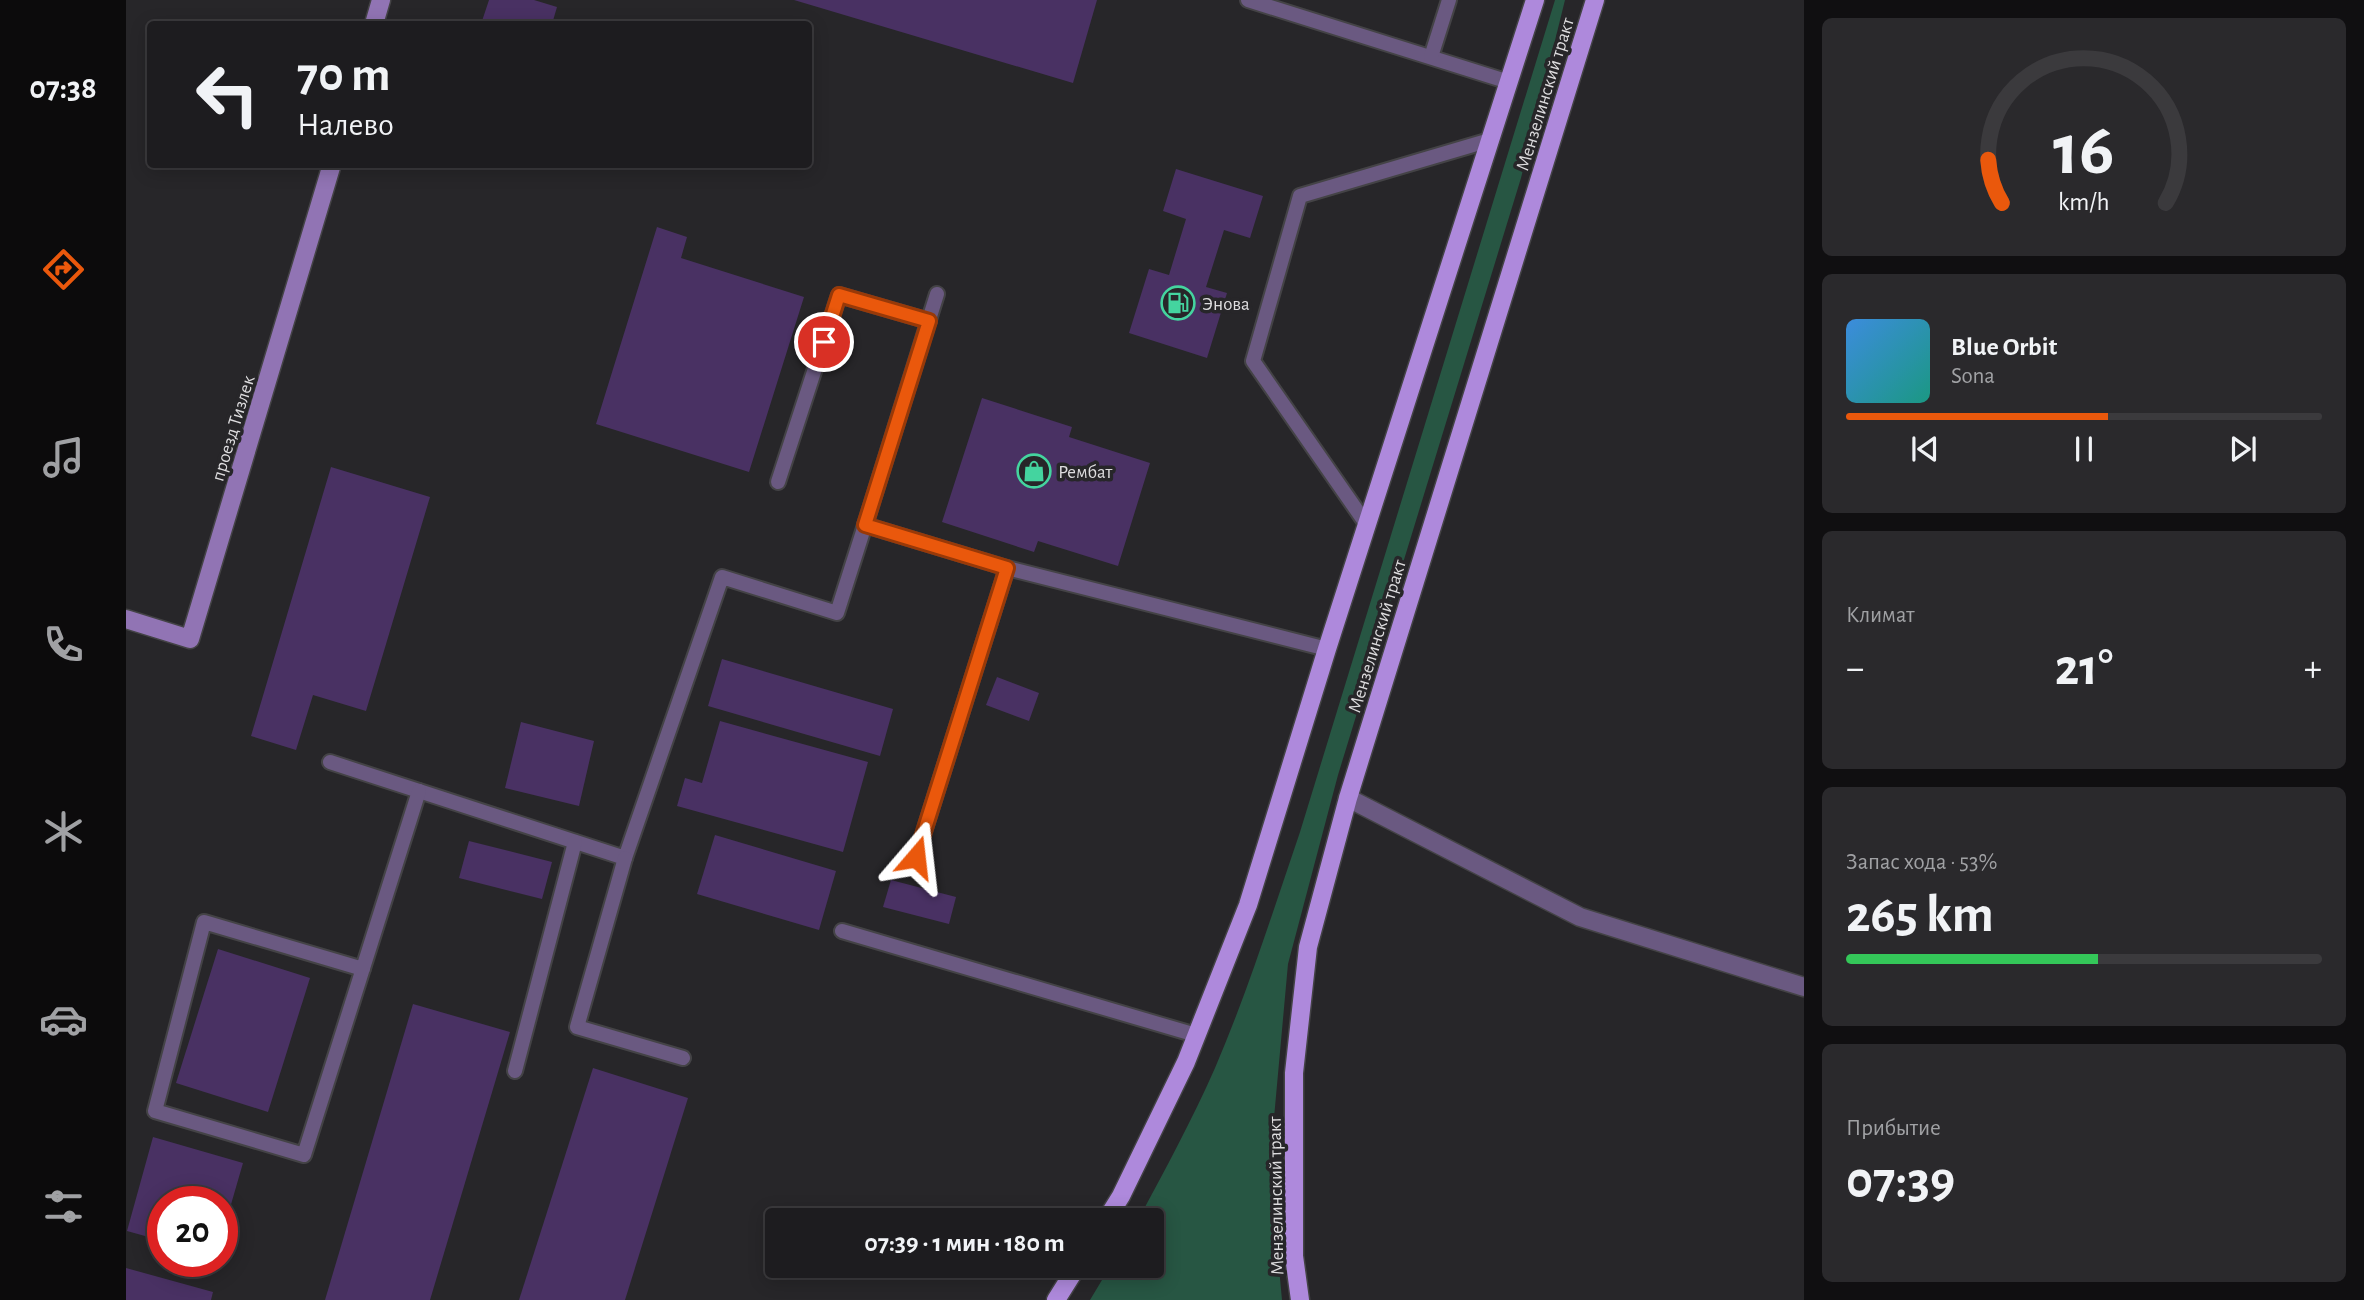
<!DOCTYPE html>
<html lang="ru">
<meta charset="utf-8">
<style>
:root{--surface:#1d1c1f;--page:#2a292c;--text:#f1f3f6;--muted:#a0a1a4;--line:#3b3a3d;--accent:#ea580c}
body{margin:0;font-family:"Alegreya Sans",sans-serif;background:var(--page);color:var(--text);height:100vh;display:flex;flex-direction:column;font-size:26px;white-space:nowrap}
*{box-sizing:border-box;margin:0}
p{font-size:23px;color:var(--muted)}
.icon{flex:none;width:38px;height:38px;fill:none;stroke:currentColor;stroke-width:2;stroke-linecap:round;stroke-linejoin:round}
.map{position:relative;flex:1;overflow:hidden}
.side{display:flex;flex-direction:column;gap:18px;padding:18px;background:#100f11;width:560px}
.side>*{flex:none}
.top-card{position:absolute;left:21px;top:21px;width:665px;height:147px;border-radius:7px;box-shadow:0 4px 18px #0003,0 0 0 2px var(--line);background:#1d1c1f;color:var(--text);overflow:hidden}
.speed{position:absolute;left:21px;top:1186px;display:flex;gap:14px;font-size:35px;font-weight:700;text-align:center}
.speed>*{display:grid;place-content:center;width:91px;height:91px;border-radius:50%;background:var(--surface);box-shadow:0 4px 18px #0003,0 0 0 2px var(--line);line-height:1}
.speed .limit{border:10px solid #d22;background:#fff;color:#111}
.pin{position:absolute;display:grid;place-items:center;width:60px;height:60px;color:#fff;margin:-30px;border:4px solid #fff;border-radius:50%;box-shadow:0 2px 7px #0007}
.me{position:absolute;width:77px;margin:-38px;rotate:17deg;stroke-linejoin:round;filter:drop-shadow(0 0 5px #0008)}
.turn{display:flex;align-items:center;gap:24px;height:147px;padding:0 35px;font-size:32px}
.turn .icon{width:91px;height:91px;stroke-width:2.5}
.turn b{display:block;font-size:49px;line-height:60px}
.big{font-size:52px;font-weight:700;line-height:1.1}
.side .card{flex:1;display:flex;flex-direction:column;justify-content:center;gap:10px;min-width:0;padding:0 24px;border-radius:10px;background:var(--page)}
.side .dial{align-items:center;gap:0}
.dial svg{height:182px;overflow:visible;fill:none;stroke:var(--line);stroke-width:7;stroke-linecap:round;text-anchor:middle}
.dial text{fill:var(--text);stroke:none}
.song{display:flex;align-items:center;gap:21px}
.cover{width:84px;height:84px;border-radius:10px;background:linear-gradient(135deg,hsl(210 70% 55%),hsl(170 70% 35%))}
.played{height:7px;border-radius:4px;background:linear-gradient(90deg,var(--accent) 55%,var(--line) 55%)}
.keys{display:flex;justify-content:space-around;direction:ltr}
.heat{display:flex;justify-content:space-between;align-items:center;font-size:38px;direction:ltr}
.charge{height:10px;border-radius:5px;background:linear-gradient(90deg,#34c759 53%,var(--line) 0)}
.trip{position:absolute;left:639px;top:1208px;width:399px;height:70px;border-radius:7px;background:var(--surface);box-shadow:0 4px 18px #0003,0 0 0 2px var(--line);font-weight:700;line-height:70px;text-align:center}
main{display:flex;flex:1;min-height:0}
.tabs{display:flex;flex-direction:column;width:126px;justify-content:space-around;align-items:center;background:#0c0b0c;color:var(--muted)}
.tabs .icon{width:49px;height:49px}
.tabs .active{color:var(--accent)}
.tabs b{font-size:32px;color:var(--text)}
.map>svg:first-child{display:block}
.green{fill:#275643}
.building{fill:#493163}
.lines{fill:none;stroke-linecap:round;stroke-linejoin:round}
.lane-casing{stroke:#444346;stroke-width:18}
.street-casing{stroke:#444346;stroke-width:21}
.secondary-casing{stroke:#444346;stroke-width:21}
.primary-casing{stroke:#444346;stroke-width:21}
.lane{stroke:#6a5981;stroke-width:14}
.street{stroke:#6a5981;stroke-width:18}
.secondary{stroke:#9174b4;stroke-width:18}
.primary{stroke:#ae89dc;stroke-width:18}
.route-casing{stroke:#983908;stroke-width:18}
.route{stroke:#ea580c;stroke-width:12}
.labels{text-anchor:middle;stroke-width:7;stroke-linejoin:round;paint-order:stroke}
.street-label{font-size:19px;fill:#dedddf;stroke:#272629}
.poi-label{font-size:19px;fill:#dedddf;stroke:#272629;text-anchor:start}
</style>
<main>
<nav class="tabs">
<b>07:38</b>
<svg class="icon active" aria-label="directions" viewBox="0 0 24 24"><path d="M12 3l9 9-9 9-9-9zM9 14v-3h6M13 9l2 2-2 2"/></svg>
<svg class="icon" aria-label="music" viewBox="0 0 24 24"><path d="M9 18V5l10-2v13"/><circle cx="6" cy="18" r="3"/><circle cx="16" cy="16" r="3"/></svg>
<svg class="icon" aria-label="phone" viewBox="0 0 24 24"><path d="M5 4h4l2 5-3 2q2 4 5 5l2-3 5 2v4C11 20 4 13 5 4z"/></svg>
<svg class="icon" aria-label="climate" viewBox="0 0 24 24"><path d="M12 3v18M4 7l16 10M4 17L20 7"/></svg>
<svg class="icon" aria-label="car" viewBox="0 0 24 24"><path d="M5 17H2v-5l4-1 3-4h7l3 4 3 1v5h-3M9 17h6M6 11h13"/><circle cx="7" cy="17" r="2"/><circle cx="17" cy="17" r="2"/></svg>
<svg class="icon" aria-label="filters" viewBox="0 0 24 24"><path d="M4 7h16M4 17h16"/><circle cx="9" cy="7" r="2"/><circle cx="15" cy="17" r="2"/></svg>
</nav>
<div class="map">
<svg width="1678" height="1300" viewBox="0 0 1678 1300">
<rect width="100%" height="100%" fill="#272629"/>
<path class="green" d="M 1429,0 L 1439,0 L 1395,178 L 1212,775 L 1162,964 L 1147,1129 L 1148,1213 L 1156,1300 L 964,1300 L 985,1265 L 1026,1265 L 1026,1220 L 1012,1220 C 1039,1170 1066,1120 1089,1068 C 1122,991 1147,911 1174,832 Z"/>
<g class="building">
<polygon points="363,0 408,0 431,7 426,24 355,24"/>
<polygon points="668,0 971,0 947,83"/>
<polygon points="1050,169 1137,196 1124,238 1098,230 1080,287 1101,293 1081,358 1003,333 1023,269 1043,275 1060,219 1037,211"/>
<polygon points="531,227 561,237 555,258 678,297 623,472 470,424"/>
<polygon points="856,398 946,427 943,437 1024,463 992,566 912,541 908,552 816,522"/>
<polygon points="205,467 304,497 240,711 187,695 170,750 125,736"/>
<polygon points="596,659 767,709 754,756 582,706"/>
<polygon points="871,677 913,693 903,721 860,705"/>
<polygon points="594,721 742,762 717,852 551,806 559,778 576,783"/>
<polygon points="395,722 468,741 453,806 379,788"/>
<polygon points="589,835 710,871 693,930 571,894"/>
<polygon points="343,841 426,862 416,899 333,878"/>
<polygon points="765,880 830,897 823,924 757,907"/>
<polygon points="92,949 184,978 142,1112 50,1083"/>
<polygon points="287,1004 384,1032 304,1300 199,1300"/>
<polygon points="467,1068 562,1098 499,1300 393,1300"/>
<polygon points="27,1137 117,1163 97,1232 96,1202 37,1202 37,1241 1,1231"/>
<polygon points="0,1268 87,1292 85,1300 0,1300"/>
</g>
<g class="lines">
<defs>
<g id="lane">
<polyline points="1122,0 1383,82"/>
<polyline points="1305,57 1323,0"/>
<polyline points="811,294 739,525 881,568 1201,649"/>
<polyline points="652,482 713,295 803,321"/>
<polyline points="1241,525 1127,361 1174,196 1364,140"/>
<polyline points="204,762 499,858 596,577 711,613 739,525"/>
<polyline points="790,857 881,568"/>
<polyline points="499,858 451,1027 557,1058"/>
<polyline points="716,931 1070,1035"/>
<polyline points="237,969 78,922 29,1111 178,1155 293,791"/>
<polyline points="389,1071 449,842"/>
</g>
<polyline id="street" points="1222,798 1454,917 1678,987"/>
<g id="secondary">
<polyline points="248,24 255,0"/>
<polyline points="0,619 64,639 206,164"/>
</g>
<g id="primary">
<polyline points="980,1220 995,1196 1060,1062 1122,905 1201,649 1409,0"/>
<polyline points="930,1300 952,1265"/>
<polyline points="1174,1300 1168,1256 1168,1073 1182,947 1222,798 1469,0"/>
</g>
</defs>
<use href="#lane" class="lane-casing"/>
<use href="#street" class="street-casing"/>
<use href="#secondary" class="secondary-casing"/>
<use href="#primary" class="primary-casing"/>
<use href="#lane" class="lane"/>
<use href="#street" class="street"/>
<use href="#secondary" class="secondary"/>
<use href="#primary" class="primary"/>
</g>
<g class="lines">
<defs>
<polyline id="route" points="698,342 713,295 803,321 739,525 881,568 790,857"/>
</defs>
<use href="#route" class="route-casing"/>
<use href="#route" class="route"/>
</g>
<defs>
<symbol id="fuel-ring" viewBox="-11 -11 22 22"><circle r="9.5" fill="#272629" stroke="#44d49f" stroke-width="1.5"/><path d="M-5.5-6h7V0h2V4h1.3V-2.5L3-4.5l.8-.8L6-3V5H2.5V1h-1V6h-7ZM-4.2-4.7v3.2H.2V-4.7Z" fill="#44d49f"/></symbol>
<symbol id="shop-ring" viewBox="-11 -11 22 22"><circle r="9.5" fill="#272629" stroke="#44d49f" stroke-width="1.5"/><path d="M-5-2.5h2.3a2.7 3.5 0 0 1 5.4 0H5L5.5 6h-11ZM-1.5-2.5h3a1.5 2.3 0 0 0-3 0Z" fill="#44d49f"/></symbol>
</defs>
<g fill-rule="evenodd">
<use href="#fuel-ring" x="1033" y="284" width="38" height="38"/>
<use href="#shop-ring" x="889" y="452" width="38" height="38"/>
</g>
<g class="labels">
<g class="street-label">
<text transform="translate(1418 94) rotate(-73)" y="7">Мензелинский тракт</text>
<text transform="translate(106 428) rotate(-73)" y="7">проезд Тизлек</text>
<text transform="translate(1250 636) rotate(-73)" y="7">Мензелинский тракт</text>
<text transform="translate(1149 1196) rotate(-91)" y="7">Мензелинский тракт</text>
</g>
<g class="poi-label">
<text x="1076" y="310">Энова</text>
<text x="932" y="478">Рембат</text>
</g>
</g>
</svg>
<div class="speed"><div class="limit">20</div></div>
<div class="pin" style="left:698px;top:342px;background:#d93025"><svg class="icon" aria-label="arrive" viewBox="0 0 24 24"><path d="M6 21V4h12l-3 4 3 4H6"/></svg></div>
<svg class="me" style="left:790px;top:857px" viewBox="-20 -20 40 40"><path d="M0-17L14 15 0 8-14 15z" fill="#ea580c" stroke="#fff" stroke-width="4"/></svg>
<div class="trip">07:39 · 1 мин · 180 m</div>
<div class="top-card">
<div class="turn"><svg class="icon" aria-label="left" viewBox="0 0 24 24"><path d="M17 20v-9H6M10 6l-5 5 5 5"/></svg><div><b>70 m</b>Налево</div></div>
</div>
</div>
<section class="side">
<div class="card dial"><svg viewBox="0 0 100 80">
<path d="M14 69A42 42 0 1 1 86 69"/>
<path d="M14 69A42 42 0 0 1 8 50" stroke="#ea580c"/>
<text x="50" y="56" font-size="32" font-weight="700">16</text>
<text x="50" y="72" font-size="11">km/h</text>
</svg></div>
<div class="card">
<div class="song"><i class="cover"></i><div><b>Blue Orbit</b><p>Sona</p></div></div>
<div class="played"></div>
<div class="keys"><svg class="icon" aria-label="previous" viewBox="0 0 24 24"><path d="M18 5L8 12l10 7zM5 5v14"/></svg><svg class="icon" aria-label="pause" viewBox="0 0 24 24"><path d="M8 5v14M16 5v14"/></svg><svg class="icon" aria-label="next" viewBox="0 0 24 24"><path d="M6 5l10 7-10 7zM19 5v14"/></svg></div>
</div>
<div class="card"><p>Климат</p>
<div class="heat"><a>−</a><b class="big">21°</b><a>+</a></div>
</div>
<div class="card"><p>Запас хода · 53%</p><b class="big">265 km</b><div class="charge"></div></div>
<div class="card"><p>Прибытие</p><b class="big">07:39</b></div>
</section>
</main>
